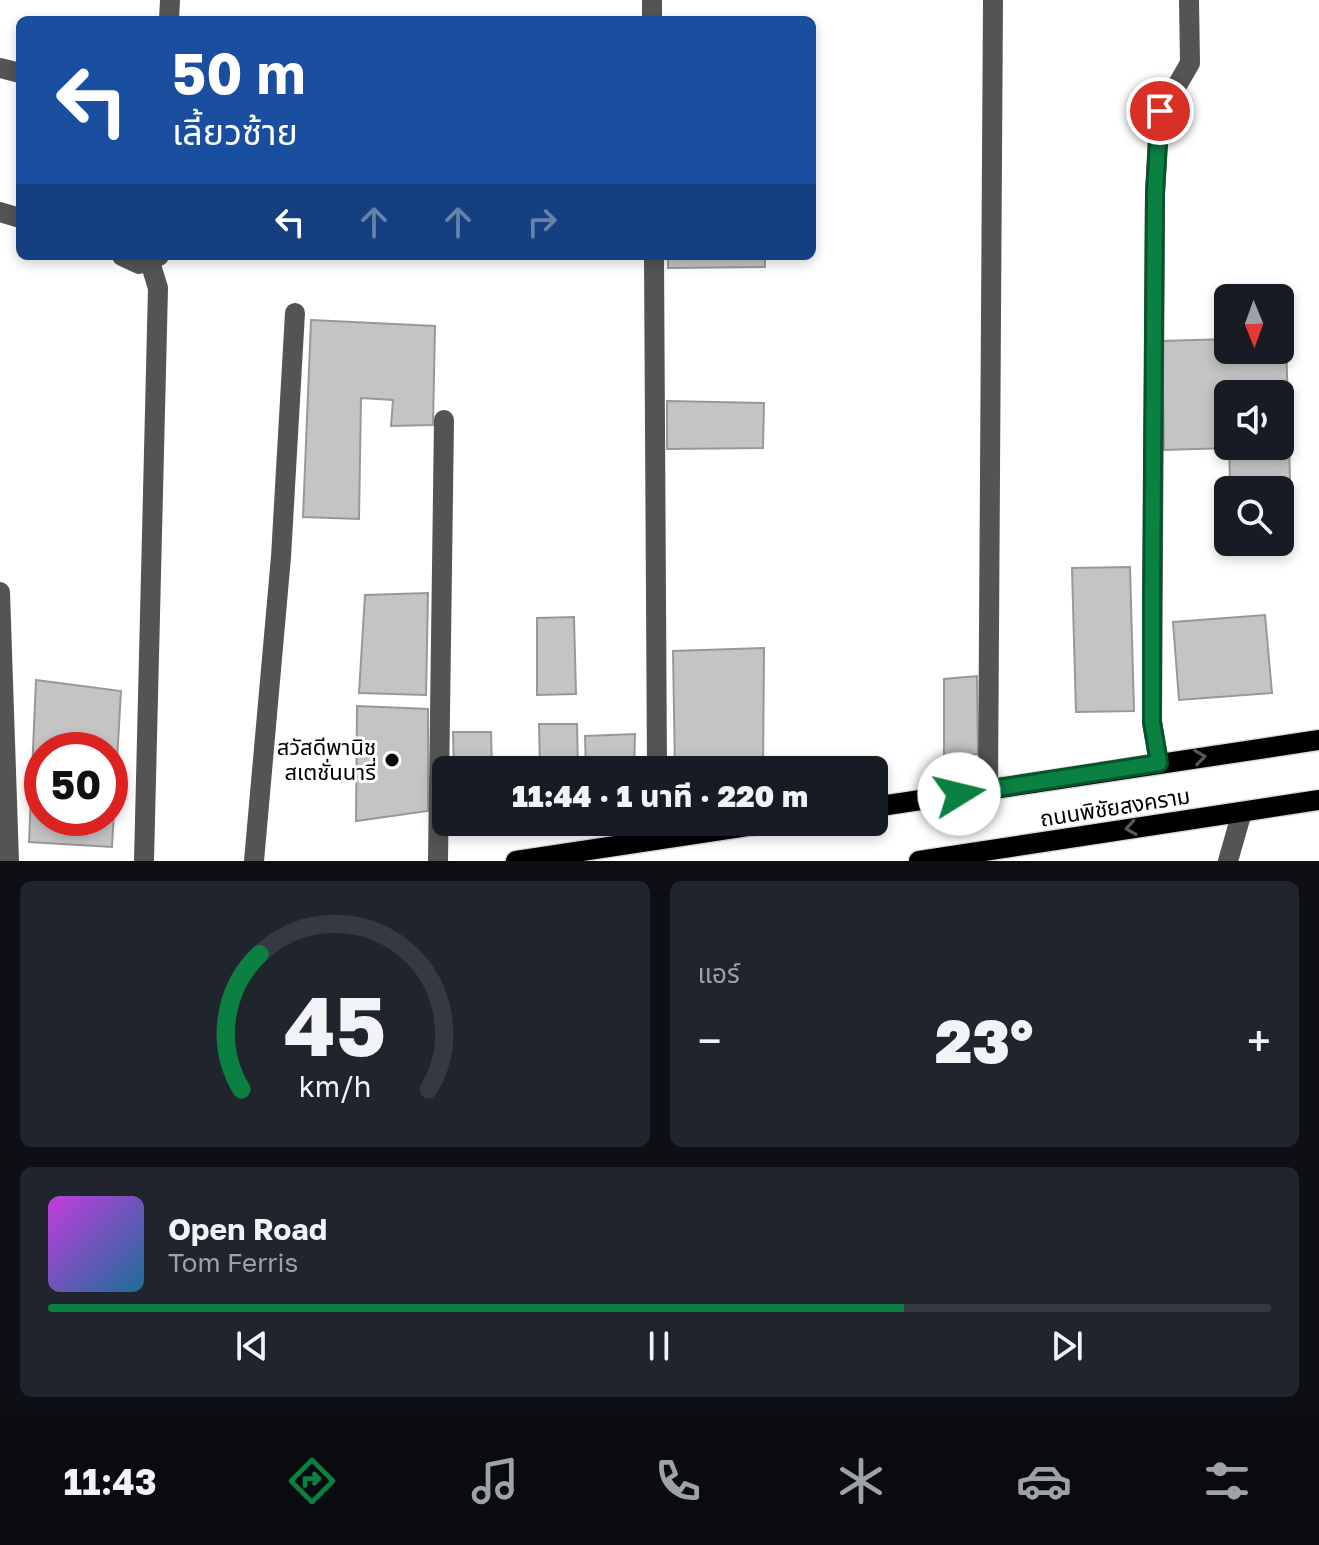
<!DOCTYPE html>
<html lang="th">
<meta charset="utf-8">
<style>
:root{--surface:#171b24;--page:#20242c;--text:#f1f3f6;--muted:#9ea1a6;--line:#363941;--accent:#0b8043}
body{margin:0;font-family:"Golos Text","Noto Sans Thai",sans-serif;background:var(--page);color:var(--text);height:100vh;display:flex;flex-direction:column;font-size:30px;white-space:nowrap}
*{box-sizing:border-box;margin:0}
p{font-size:26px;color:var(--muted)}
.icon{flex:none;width:44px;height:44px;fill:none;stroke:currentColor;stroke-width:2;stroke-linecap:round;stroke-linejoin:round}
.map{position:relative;height:861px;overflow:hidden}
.details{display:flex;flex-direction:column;gap:20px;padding:20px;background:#0d0f14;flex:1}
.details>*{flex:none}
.guide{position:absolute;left:16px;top:16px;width:800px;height:244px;border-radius:12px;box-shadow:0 4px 12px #0003;background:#1a4fa0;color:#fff;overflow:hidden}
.needle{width:52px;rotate:179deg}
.buttons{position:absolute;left:1214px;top:284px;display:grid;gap:16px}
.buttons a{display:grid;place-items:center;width:80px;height:80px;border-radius:12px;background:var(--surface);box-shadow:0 4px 12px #0003;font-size:40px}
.speed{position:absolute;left:24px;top:732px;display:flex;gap:16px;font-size:40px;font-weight:700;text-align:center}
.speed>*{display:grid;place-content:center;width:104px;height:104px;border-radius:50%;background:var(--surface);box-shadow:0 4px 12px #0003;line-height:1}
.speed .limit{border:12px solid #d22;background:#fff;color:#111}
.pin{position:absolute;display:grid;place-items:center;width:68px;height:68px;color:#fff;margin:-34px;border:4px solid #fff;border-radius:50%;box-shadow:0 2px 8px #0007}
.me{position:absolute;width:88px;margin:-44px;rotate:81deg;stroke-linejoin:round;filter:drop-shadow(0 0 6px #0008)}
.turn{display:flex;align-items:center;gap:28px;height:168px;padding:0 24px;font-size:36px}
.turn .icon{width:104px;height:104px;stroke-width:2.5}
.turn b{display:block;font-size:56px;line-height:68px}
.lanes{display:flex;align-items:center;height:76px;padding:0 24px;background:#0003;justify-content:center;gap:40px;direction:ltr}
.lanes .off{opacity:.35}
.big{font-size:60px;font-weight:800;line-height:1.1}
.details .card{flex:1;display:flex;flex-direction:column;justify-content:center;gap:12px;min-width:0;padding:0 28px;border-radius:12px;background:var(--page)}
.details .dial{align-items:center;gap:0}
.dial svg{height:208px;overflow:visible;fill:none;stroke:var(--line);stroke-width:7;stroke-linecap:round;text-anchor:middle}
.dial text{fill:var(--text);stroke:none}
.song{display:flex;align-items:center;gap:24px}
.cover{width:96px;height:96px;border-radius:12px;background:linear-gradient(135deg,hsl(290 70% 55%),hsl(200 70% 35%))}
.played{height:8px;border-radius:4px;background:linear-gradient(90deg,var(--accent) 70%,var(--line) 70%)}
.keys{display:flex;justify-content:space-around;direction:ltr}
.heat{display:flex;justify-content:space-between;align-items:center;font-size:44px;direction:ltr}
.details .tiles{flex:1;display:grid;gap:20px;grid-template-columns:1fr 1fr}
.card:last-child{grid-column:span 2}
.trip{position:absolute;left:432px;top:756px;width:456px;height:80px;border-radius:12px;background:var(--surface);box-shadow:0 4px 12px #0003;font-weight:800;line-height:80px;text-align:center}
.tabs{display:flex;height:128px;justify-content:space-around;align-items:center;background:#090b0e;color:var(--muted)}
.tabs .icon{width:56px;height:56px}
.tabs .current{color:var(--accent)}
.tabs b{font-size:36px;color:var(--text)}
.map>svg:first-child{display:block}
.building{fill:#c4c4c4;stroke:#989898;stroke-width:2;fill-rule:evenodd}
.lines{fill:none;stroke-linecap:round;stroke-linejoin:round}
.major-casing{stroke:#dbdbdb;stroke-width:23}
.minor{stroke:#545454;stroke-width:20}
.major{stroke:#000;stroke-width:20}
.oneway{stroke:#595959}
.route-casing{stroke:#07532c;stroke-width:20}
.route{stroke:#0b8043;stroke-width:14}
.poi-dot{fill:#000;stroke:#fff;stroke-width:3}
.labels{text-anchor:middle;stroke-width:6;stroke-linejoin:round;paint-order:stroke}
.poi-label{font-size:22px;fill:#000;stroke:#fff;text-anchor:end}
.street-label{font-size:22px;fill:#000;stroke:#fff}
</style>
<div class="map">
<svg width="1319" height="861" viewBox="0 0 1319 861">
<rect width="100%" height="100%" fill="#fff"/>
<g class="building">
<polygon points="668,256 765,256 765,267 668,268"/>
<polygon points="311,320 435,326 433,425 391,426 393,400 361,398 359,519 303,517"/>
<path d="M 1280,338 L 1286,338 L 1290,480 L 1230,482 L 1229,448 L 1164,450 L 1162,341 L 1228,339 L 1228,350 L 1280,350 ZM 1228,394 L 1280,394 L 1280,446 L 1228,446 Z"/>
<polygon points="667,401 764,403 763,448 667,449"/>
<polygon points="1130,567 1134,711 1076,712 1072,568"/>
<polygon points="428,593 426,695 359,693 365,595"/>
<polygon points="1265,615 1272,693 1179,700 1173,622"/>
<polygon points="574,617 576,694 537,695 537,618"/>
<polygon points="764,648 763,770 675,770 673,651"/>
<polygon points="977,676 978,754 944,759 944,679"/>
<path d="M 36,680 L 121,691 L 112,847 L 29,842 ZM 42,750 L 110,750 L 110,818 L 42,818 Z"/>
<polygon points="357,706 428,709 428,811 356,821"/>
<polygon points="539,724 577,724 578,770 540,770"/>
<polygon points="453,732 491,732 492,770 454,770"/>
<polygon points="635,734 634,770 586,770 585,736"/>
</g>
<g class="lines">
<defs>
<g id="major">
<polyline points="874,807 1319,740"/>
<polyline points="516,861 775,822"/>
<polyline points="919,861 1319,800"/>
</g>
</defs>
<use href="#major" class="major-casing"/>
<g class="minor">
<polyline points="652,0 652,20"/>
<polyline points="169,20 170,0"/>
<polyline points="0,68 20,73"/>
<polyline points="0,212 20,218"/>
<polyline points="122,256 139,264 159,256"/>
<polyline points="654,256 657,770"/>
<polyline points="0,592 9,861"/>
<polyline points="1159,763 1152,722 1155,193 1159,117 1190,63 1189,0"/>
<polyline points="988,789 993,0"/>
<polyline points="144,861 158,288 150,262"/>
<polyline points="254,861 281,557 295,313"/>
<polyline points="438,861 444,420"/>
<polyline points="1228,861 1242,812"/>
</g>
<use href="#major" class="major"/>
</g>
<defs><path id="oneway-chevron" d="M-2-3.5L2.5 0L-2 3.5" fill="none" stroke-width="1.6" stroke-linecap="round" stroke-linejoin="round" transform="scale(2)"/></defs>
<g class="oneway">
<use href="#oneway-chevron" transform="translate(1200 757) rotate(-8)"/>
<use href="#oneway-chevron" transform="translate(1131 828) rotate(171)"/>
</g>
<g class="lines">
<defs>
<polyline id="route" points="959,794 1159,763 1152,722 1152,596 1155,193 1160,111"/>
</defs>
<use href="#route" class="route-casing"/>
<use href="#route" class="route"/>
</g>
<circle class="poi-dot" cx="392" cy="760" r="8"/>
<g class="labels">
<g class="poi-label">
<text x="376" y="755">สวัสดีพานิช<tspan x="376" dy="25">สเตชั่นนารี่</tspan></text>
</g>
<g class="street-label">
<text transform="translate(1115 807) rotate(-9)" y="8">ถนนพิชัยสงคราม</text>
</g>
</g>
</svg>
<div class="buttons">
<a><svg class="needle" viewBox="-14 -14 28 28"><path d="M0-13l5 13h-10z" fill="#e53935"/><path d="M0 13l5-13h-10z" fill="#9ea1a6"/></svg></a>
<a><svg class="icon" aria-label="sound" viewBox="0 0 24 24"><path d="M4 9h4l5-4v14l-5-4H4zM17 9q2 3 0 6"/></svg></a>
<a><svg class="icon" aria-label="search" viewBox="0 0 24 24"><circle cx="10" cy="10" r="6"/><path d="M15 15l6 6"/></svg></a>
</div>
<div class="speed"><div class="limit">50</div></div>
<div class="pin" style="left:1160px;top:111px;background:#d93025"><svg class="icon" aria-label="arrive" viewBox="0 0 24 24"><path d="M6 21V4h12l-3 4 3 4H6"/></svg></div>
<svg class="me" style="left:959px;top:794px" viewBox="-20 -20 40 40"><circle r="19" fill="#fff"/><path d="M0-13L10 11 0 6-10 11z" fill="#0b8043"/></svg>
<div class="trip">11:44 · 1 นาที · 220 m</div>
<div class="guide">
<div class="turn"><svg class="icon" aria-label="left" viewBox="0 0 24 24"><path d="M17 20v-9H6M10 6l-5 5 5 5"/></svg><div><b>50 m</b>เลี้ยวซ้าย</div></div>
<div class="lanes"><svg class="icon" aria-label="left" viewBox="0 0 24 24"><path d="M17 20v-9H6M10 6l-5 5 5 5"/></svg><svg class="icon off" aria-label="ahead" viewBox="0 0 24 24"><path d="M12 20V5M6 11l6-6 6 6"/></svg><svg class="icon off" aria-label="ahead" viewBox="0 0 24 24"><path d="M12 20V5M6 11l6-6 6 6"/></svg><svg class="icon off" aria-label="right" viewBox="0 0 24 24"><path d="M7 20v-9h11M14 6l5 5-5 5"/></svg></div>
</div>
</div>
<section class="details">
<div class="tiles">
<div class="card dial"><svg viewBox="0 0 100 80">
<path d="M14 69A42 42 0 1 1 86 69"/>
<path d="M14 69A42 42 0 0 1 21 17" stroke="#0b8043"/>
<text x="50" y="56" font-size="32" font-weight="700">45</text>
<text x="50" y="72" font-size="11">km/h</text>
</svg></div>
<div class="card"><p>แอร์</p>
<div class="heat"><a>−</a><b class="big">23°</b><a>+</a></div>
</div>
<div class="card">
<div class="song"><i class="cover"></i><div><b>Open Road</b><p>Tom Ferris</p></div></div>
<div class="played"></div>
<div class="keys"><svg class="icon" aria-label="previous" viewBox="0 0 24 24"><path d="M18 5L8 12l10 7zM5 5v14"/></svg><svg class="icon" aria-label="pause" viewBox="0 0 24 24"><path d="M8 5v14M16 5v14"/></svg><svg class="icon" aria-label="next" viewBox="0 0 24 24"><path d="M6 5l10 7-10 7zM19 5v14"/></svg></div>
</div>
</div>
</section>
<nav class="tabs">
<b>11:43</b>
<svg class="icon current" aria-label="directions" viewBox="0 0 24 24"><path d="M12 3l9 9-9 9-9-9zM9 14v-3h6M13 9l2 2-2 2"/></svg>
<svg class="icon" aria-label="music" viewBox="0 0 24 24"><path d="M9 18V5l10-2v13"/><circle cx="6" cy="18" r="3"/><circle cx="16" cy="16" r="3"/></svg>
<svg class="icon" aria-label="phone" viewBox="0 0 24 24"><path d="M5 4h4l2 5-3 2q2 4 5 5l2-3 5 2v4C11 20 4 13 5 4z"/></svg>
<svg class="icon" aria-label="climate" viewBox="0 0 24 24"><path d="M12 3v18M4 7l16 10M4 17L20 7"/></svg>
<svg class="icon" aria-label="car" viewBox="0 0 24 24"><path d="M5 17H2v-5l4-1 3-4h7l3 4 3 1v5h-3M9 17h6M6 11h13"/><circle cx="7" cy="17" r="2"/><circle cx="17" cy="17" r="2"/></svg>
<svg class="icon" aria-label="filters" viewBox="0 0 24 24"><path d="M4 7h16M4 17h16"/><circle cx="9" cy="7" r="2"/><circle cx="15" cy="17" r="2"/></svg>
</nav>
